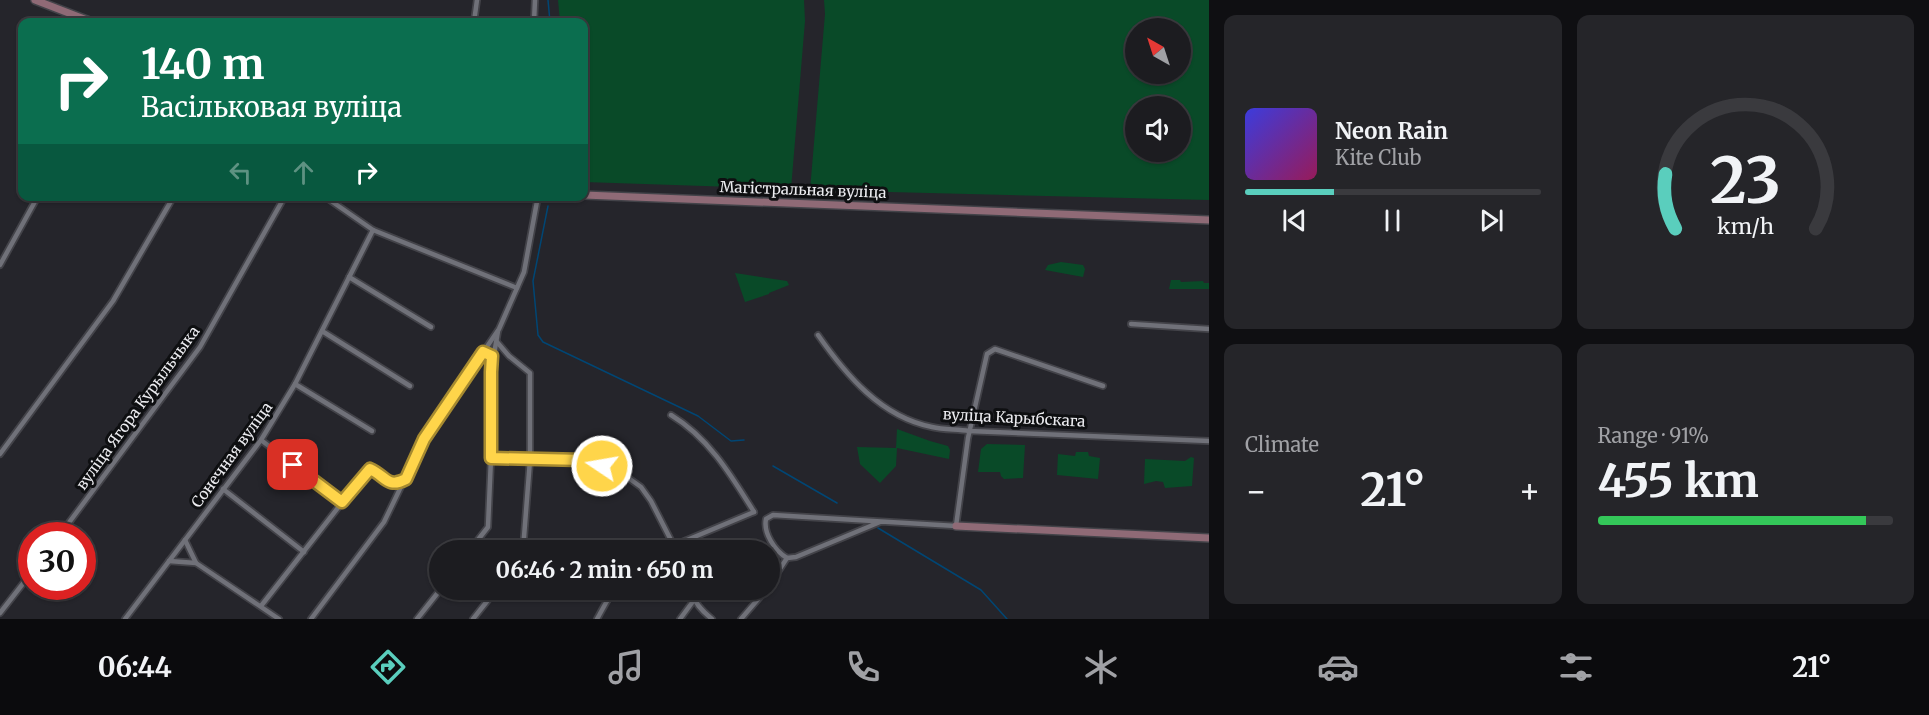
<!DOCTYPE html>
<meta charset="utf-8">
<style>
:root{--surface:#1c1c20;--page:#252529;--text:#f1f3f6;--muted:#a0a1a5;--line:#3a3a3e;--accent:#5acebd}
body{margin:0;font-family:Merriweather,serif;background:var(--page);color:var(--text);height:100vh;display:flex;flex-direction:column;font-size:22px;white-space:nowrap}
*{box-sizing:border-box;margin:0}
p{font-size:20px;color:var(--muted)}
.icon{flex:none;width:33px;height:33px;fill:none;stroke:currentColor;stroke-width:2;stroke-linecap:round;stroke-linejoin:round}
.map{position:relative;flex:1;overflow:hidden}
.sheet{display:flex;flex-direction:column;gap:15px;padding:15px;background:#0f0f12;width:720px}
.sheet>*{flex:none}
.top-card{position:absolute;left:18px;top:18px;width:570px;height:183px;border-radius:12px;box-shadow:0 2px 4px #0004,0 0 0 2px var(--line);background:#0b6e4f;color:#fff;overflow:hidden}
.needle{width:39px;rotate:321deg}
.tools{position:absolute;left:1125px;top:18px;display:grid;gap:12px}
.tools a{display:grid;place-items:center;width:66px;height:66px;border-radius:50%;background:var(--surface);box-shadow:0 2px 4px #0004,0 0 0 2px var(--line);font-size:30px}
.speed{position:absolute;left:18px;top:522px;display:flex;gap:12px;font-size:30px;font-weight:700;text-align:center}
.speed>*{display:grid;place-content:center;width:78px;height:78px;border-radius:50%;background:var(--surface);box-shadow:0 2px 4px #0004,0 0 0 2px var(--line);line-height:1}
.speed .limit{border:9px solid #d22;background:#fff;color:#111}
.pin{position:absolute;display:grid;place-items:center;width:51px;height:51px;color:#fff;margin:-26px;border-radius:12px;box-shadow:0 3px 9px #0006}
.me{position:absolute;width:66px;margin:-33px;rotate:282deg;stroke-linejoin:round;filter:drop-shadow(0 0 4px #0008)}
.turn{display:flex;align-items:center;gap:21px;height:126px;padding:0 24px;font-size:27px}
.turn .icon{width:78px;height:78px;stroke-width:2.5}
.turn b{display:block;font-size:42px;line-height:51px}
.lanes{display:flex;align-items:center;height:57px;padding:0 24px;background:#0003;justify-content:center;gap:30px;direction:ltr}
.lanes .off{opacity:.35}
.big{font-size:45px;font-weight:700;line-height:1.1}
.sheet .widget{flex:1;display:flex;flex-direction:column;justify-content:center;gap:9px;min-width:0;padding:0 21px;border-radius:12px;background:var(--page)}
.sheet .dial{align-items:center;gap:0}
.dial svg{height:156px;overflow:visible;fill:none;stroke:var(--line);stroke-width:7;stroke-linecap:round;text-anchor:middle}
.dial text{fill:var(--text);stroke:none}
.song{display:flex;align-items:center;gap:18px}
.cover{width:72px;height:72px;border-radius:9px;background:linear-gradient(135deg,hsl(240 70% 55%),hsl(330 70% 35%))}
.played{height:6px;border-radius:3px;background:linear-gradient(90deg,var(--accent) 30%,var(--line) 30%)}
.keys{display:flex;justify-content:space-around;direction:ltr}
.heat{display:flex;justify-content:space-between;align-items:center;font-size:33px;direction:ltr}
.charge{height:9px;border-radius:4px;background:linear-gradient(90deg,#34c759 91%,var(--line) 0)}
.sheet .tiles{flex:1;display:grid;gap:15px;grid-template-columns:repeat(2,1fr)}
.trip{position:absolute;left:429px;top:540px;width:351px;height:60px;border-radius:30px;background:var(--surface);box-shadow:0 2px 4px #0004,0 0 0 2px var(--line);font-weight:700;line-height:60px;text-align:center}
.tab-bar{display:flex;height:96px;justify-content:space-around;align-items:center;background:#0b0b0d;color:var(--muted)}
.tab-bar .icon{width:42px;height:42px}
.tab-bar .selected{color:var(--accent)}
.tab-bar b{font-size:27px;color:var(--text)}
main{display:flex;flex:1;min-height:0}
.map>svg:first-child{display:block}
.green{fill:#094a28;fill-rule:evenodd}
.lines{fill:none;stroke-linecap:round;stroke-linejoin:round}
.stream{stroke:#004674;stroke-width:1.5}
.street-casing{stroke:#434349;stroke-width:8}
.secondary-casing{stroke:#434349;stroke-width:10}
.street{stroke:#707179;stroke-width:4.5}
.secondary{stroke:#8f6a76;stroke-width:7}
.route-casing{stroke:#a68a30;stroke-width:15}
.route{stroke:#ffd54a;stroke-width:10}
.labels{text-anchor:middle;stroke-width:6;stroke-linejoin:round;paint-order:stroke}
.street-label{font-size:15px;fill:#ececf0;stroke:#0e0f11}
</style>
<main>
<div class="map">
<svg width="1209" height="619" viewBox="0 0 1209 619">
<rect width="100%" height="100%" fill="#25252b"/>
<g class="green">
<polygon points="558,0 804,0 805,21 791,189 584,182 584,22 560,22"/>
<path d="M 824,0 L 1209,0 L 1209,200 L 810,190 L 825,14 ZM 1136,28 L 1180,28 L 1180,74 L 1136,74 ZM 1136,106 L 1180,106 L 1180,152 L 1136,152 Z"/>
<polygon points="1061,262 1083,265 1085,269 1083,277 1045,270 1048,265"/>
<polygon points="735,273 787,281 789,285 769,293 769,294 745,302"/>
<polygon points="1171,280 1180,280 1181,282 1203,281 1204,283 1209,283 1209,289 1169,289"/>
<polygon points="897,429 930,441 948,446 950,450 949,459 897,448 896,466 880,483 860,464 857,447 896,448"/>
<polygon points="987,444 1025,445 1023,478 1004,479 1001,476 1000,472 978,472 981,449"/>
<polygon points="1076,452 1088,452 1089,456 1100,458 1098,479 1057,475 1058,454 1075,456"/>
<polygon points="1191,457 1194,458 1192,486 1165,488 1163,482 1156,481 1144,484 1145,459 1185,461"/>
</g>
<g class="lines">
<g class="stream">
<polyline points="548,0 550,22"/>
<polyline points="548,206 533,281 538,335 543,342 698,416 731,441 744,440"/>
<polyline points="773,466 837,503"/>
<polyline points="878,528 981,590 1007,619"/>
</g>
<defs>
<g id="street">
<polyline points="474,22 477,0"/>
<polyline points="534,22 535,0"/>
<polyline points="324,196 373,230 517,288"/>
<polyline points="0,265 38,196"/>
<polyline points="349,277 431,327"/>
<polyline points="1131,324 1209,329"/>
<polyline points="322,331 410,386"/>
<path d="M 818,335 C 846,375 881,417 932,427 C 944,430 957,429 969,431 L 1209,441"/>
<polyline points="497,342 509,356 530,373 530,460 523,550"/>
<polyline points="295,384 372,431"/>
<path d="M 671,415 C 709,438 731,475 754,512"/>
<polyline points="261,440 342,502"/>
<polyline points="0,454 113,301 174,196"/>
<polyline points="491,458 584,461 620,472 641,487 651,501 676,550"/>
<polyline points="223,489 304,552"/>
<path d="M 880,522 L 796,557 L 787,558 C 775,551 763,533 766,519 L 773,515 L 956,526 L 968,438 L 987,354 L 995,349 L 1103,386"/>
<polyline points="59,536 200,347 285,196"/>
<polyline points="185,540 196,563 279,619"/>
<polyline points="470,550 488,527 491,458 491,372 498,331"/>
<polyline points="663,550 754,512"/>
<polyline points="169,561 196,563"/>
<polyline points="770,584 787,558"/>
<polyline points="596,590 607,601"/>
<path d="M 690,590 C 695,603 701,610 712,619"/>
<path d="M 261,606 L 366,472 L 370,469 C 379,473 385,481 394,484 L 406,479"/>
<polyline points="0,613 32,572"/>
<polyline points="125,619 261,440 295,384 373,230"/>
<polyline points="311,619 384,522 424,439 499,329 524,272 538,196"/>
<polyline points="417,619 440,590"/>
<polyline points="473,619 496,590"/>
<polyline points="597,619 613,590"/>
<polyline points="680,619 694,600"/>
<polyline points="741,619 766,590"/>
</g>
<g id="secondary">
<polyline points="35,0 92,22"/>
<polyline points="584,195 1209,220"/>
<polyline points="956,526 1209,538"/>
</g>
</defs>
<use href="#street" class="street-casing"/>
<use href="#secondary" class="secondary-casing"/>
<use href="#street" class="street"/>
<use href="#secondary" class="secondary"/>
</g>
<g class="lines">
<defs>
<path id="route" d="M 293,465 L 342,502 L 370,469 C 386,476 387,489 406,479 L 424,439 L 483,352 L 492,356 L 491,372 L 491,458 L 584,460 L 602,466"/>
</defs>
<use href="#route" class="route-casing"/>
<use href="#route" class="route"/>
</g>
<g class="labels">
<g class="street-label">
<text transform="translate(803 190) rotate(2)" y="5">Магістральная вуліца</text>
<text transform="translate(138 408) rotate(-54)" y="5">вуліца Ягора Курыльчыка</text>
<text transform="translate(1014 418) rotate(3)" y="5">вуліца Карыбскага</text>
<text transform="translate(232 455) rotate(-54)" y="5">Сонечная вуліца</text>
</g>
</g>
</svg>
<div class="tools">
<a><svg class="needle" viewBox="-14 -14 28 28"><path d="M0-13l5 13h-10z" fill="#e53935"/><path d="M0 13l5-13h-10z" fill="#a0a1a5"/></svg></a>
<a><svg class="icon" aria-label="sound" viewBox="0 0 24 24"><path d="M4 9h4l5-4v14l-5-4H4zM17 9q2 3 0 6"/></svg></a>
</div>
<div class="speed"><div class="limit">30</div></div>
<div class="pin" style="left:293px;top:465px;background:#d93025"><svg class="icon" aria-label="arrive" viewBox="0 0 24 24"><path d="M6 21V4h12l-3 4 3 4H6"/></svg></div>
<svg class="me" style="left:602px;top:466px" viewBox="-20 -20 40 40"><circle r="17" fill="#ffd54a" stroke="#fff" stroke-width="3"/><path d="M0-11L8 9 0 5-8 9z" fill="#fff"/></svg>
<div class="trip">06:46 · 2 min · 650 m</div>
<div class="top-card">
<div class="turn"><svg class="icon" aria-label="right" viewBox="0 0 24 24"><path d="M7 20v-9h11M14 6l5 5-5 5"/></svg><div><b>140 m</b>Васільковая вуліца</div></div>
<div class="lanes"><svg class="icon off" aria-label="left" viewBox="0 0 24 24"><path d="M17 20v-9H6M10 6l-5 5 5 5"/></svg><svg class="icon off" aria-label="ahead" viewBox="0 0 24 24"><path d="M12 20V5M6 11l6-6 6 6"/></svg><svg class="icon" aria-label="right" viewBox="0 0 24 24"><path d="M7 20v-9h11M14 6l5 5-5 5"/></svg></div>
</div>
</div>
<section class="sheet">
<div class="tiles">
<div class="widget">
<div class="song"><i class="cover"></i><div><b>Neon Rain</b><p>Kite Club</p></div></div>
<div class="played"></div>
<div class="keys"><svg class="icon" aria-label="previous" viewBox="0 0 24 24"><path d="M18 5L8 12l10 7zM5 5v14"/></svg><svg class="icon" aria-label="pause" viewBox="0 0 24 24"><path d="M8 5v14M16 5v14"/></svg><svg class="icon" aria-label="next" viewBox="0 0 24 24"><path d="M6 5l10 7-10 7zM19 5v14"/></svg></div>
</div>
<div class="widget dial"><svg viewBox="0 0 100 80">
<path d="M14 69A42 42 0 1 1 86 69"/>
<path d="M14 69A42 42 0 0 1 9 41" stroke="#5acebd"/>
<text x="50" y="56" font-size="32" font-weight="700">23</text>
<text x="50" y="72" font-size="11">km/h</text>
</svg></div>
<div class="widget"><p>Climate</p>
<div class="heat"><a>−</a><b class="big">21°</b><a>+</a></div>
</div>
<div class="widget"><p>Range · 91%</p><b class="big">455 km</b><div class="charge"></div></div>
</div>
</section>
</main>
<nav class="tab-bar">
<b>06:44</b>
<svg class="icon selected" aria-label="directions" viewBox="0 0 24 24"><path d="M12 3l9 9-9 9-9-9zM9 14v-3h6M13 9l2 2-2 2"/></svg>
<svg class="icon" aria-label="music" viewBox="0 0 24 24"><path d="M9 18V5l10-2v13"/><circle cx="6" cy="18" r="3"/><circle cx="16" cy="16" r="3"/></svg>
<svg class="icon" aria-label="phone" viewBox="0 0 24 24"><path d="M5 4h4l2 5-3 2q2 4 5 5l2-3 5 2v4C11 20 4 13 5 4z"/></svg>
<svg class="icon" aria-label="climate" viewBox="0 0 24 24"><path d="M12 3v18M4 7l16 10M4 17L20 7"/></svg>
<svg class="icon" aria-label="car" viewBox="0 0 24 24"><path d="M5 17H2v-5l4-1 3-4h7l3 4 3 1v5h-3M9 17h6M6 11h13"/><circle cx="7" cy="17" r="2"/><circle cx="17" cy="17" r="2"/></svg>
<svg class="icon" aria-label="filters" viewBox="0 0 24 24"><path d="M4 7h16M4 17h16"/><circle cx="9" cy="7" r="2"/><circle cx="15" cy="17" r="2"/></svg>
<b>21°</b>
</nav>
